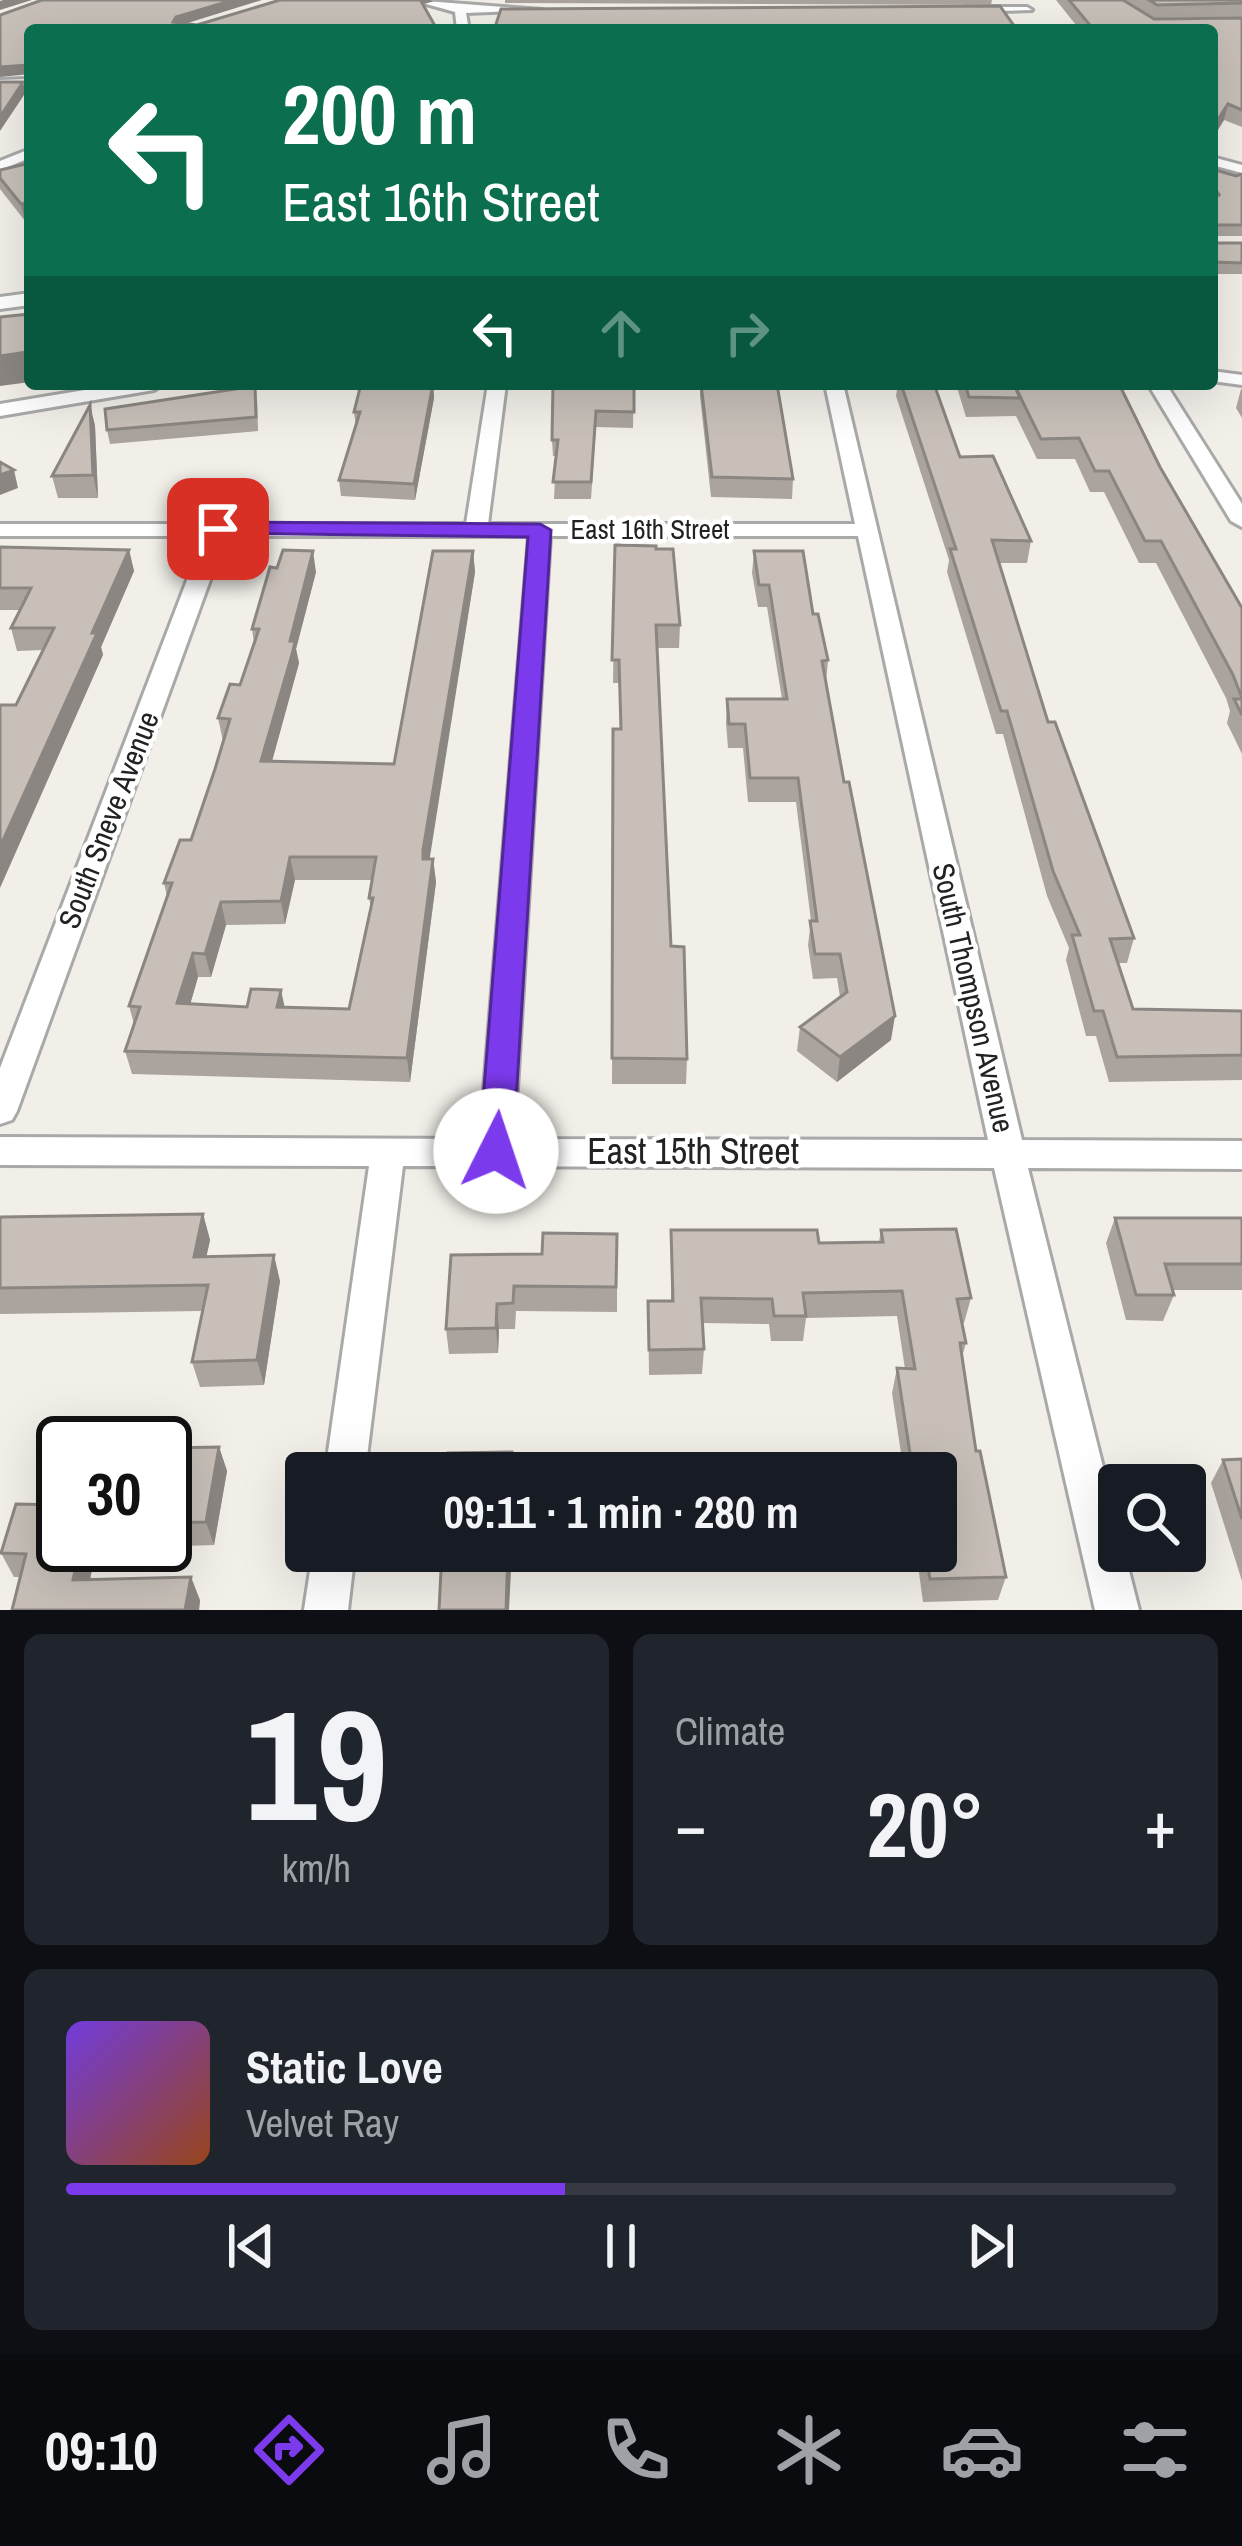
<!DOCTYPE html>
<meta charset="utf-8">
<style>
:root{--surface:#171b24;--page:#20242c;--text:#f1f3f6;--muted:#9ea1a6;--line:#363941;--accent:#7c3aed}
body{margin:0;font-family:"Archivo Narrow",sans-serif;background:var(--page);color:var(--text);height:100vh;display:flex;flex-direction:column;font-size:45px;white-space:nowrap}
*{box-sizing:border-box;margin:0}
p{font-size:39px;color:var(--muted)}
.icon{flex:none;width:66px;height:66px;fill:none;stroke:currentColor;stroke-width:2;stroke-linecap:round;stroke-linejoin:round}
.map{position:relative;height:1610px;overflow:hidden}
.sheet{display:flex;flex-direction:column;gap:24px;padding:24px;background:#0d0f14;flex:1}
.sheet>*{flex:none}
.guide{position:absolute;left:24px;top:24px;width:1194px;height:366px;border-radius:12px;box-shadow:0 12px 48px #0002;background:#0b6e4f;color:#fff;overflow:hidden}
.controls{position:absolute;left:1098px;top:1464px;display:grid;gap:24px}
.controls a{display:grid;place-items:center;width:108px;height:108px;border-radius:12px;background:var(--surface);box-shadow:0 12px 48px #0002;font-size:60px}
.speed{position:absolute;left:36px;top:1416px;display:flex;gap:24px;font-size:60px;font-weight:700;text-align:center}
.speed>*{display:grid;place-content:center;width:156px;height:156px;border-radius:50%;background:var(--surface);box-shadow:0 12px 48px #0002;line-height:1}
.speed .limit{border:6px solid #111;border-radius:18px;background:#fff;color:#111}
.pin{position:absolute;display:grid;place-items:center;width:102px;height:102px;color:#fff;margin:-51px;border-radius:24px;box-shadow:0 6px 18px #0006}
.me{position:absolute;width:132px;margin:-66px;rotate:4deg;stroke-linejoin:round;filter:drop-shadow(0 0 9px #0008)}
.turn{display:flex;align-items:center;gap:42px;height:252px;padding:0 60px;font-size:54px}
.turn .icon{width:156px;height:156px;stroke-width:2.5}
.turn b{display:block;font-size:84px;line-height:102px}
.lanes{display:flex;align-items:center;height:114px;padding:0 60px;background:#0003;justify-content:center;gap:60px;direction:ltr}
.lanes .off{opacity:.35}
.big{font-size:90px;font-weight:700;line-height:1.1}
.sheet .widget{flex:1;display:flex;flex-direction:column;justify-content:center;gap:18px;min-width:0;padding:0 42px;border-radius:18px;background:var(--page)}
.sheet .dial{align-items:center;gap:0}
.dial b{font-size:156px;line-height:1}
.song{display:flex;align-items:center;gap:36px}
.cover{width:144px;height:144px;border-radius:18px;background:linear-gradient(135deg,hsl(260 70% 55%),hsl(20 70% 35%))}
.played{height:12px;border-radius:6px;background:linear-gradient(90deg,var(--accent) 45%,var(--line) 45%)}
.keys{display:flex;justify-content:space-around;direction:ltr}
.heat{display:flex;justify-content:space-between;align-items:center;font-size:66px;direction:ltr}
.sheet .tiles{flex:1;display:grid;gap:24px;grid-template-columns:1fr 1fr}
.widget:last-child{grid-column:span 2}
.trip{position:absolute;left:285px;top:1452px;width:672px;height:120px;border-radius:12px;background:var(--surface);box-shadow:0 12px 48px #0002;font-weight:700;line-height:120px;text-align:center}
.tab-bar{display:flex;height:192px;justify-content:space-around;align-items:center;background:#090b0e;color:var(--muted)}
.tab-bar .icon{width:84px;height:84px}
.tab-bar .selected{color:var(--accent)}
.tab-bar b{font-size:54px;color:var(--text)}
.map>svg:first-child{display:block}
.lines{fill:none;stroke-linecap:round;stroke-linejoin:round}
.minor-casing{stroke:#a9a9a9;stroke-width:6}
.tertiary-casing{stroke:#a9a9a9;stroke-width:6}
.minor{fill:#fff;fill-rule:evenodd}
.tertiary{fill:#fff;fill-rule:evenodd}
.wall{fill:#aba49e;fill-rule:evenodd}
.shaded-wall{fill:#8b8681}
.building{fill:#c7bfb8;stroke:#8b8681;stroke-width:3;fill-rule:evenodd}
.route{fill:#7c3aed;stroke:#51269a;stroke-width:3}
.labels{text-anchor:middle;stroke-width:9;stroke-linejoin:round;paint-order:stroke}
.far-street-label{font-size:27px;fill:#222;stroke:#fff}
.street-label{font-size:30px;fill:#222;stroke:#fff}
.near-street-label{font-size:36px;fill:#222;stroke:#fff}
</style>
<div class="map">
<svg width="1242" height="1610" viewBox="0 0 1242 1610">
<rect width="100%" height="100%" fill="#f2efe9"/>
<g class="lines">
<defs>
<g id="minor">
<polygon points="412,0 542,10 466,13 469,30 457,30 455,12"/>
<polygon points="966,7 1027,7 1032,10 962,12"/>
<polygon points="30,79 30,87 0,88 0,80"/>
<polygon points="30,149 30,158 0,170 0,161"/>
<polygon points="1212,157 1242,165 1242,173 1212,165"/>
<polygon points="1212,371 1242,375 1242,385 1212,381"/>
<polygon points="121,384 163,384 154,390 0,416 0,404"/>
<path d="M 488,384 L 506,384 L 488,524 L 855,524 L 825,384 L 843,384 L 1022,1140 L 1242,1141 L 1242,1169 L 1028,1168 L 1119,1531 L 1119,1551 L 1124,1551 L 1139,1610 L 1095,1610 L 994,1168 L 403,1166 L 365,1473 L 325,1473 L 369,1166 L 0,1165 L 0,1137 L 480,1139 L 529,536 L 226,536 L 17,1111 L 12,1120 L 0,1124 L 0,1068 L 204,536 L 0,536 L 0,524 L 466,524 ZM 550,536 L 858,536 L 988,1140 L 514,1139 Z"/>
<polygon points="1148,384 1166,384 1242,504 1242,527 1231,521"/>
<polygon points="313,1551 355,1551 348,1610 304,1610"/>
</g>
<polygon id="tertiary" points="30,293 30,305 0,309 0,297"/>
</defs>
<use href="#minor" class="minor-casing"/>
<use href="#tertiary" class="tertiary-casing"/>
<use href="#minor" class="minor"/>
<use href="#tertiary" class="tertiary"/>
</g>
<g class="wall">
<polygon points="505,0 992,0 991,5 505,3"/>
<polygon points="1056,0 1123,0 1154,19 1242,18 1242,127 1224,120 1212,30 1080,30"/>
<polygon points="1125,0 1242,0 1242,17 1154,18"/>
<polygon points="30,163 25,221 0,189 0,170"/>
<polygon points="1212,169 1236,176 1242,174 1242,236 1212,236"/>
<rect x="1212" y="243" width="30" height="31"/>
<polygon points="433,384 434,398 415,500 341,496 339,480 356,427 354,412"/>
<polygon points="634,384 633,428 596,427 591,499 554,499 556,456 553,456 552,440"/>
<polygon points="700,384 777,384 793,479 792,499 711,497 700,396"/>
<polygon points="898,384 934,384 960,457 1031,541 1027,563 999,563 1048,722 1134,938 1127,963 1118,963 1133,1009 1242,1011 1242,1080 1109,1082 1096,1036 1086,1036 1066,960 1069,948 1047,896 1003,734 996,734 947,572 949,560 896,396"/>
<polygon points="956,384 1119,384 1160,467 1242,608 1242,754 1227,723 1230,711 1226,698 1156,563 1139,563 1104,492 1090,492 1075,459 1037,459 1016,416 966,417"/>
<polygon points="1241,389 1242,389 1242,418 1236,408"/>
<polygon points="257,399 258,431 110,444 107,430"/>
<polygon points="90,405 95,426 98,498 58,498 52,476"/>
<polygon points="615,545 680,625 679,648 657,648 671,946 687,1059 686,1084 612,1084 613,729 620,729 619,683 613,683"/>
<polygon points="0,547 129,550 134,571 101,647 103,655 43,650 17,651 11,628 20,610 0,610"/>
<path d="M 473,551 L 475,572 L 428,859 L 433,859 L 436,882 L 410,1082 L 132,1074 L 125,1051 L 134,1024 L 129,1006 L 167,897 L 164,883 L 191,840 L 215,769 L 223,741 L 218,718 L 240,685 L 254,643 L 252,629 L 316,572 L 296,649 L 299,663 L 272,761 L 394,764 ZM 295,880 L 372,880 L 369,898 L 371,908 L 349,1009 L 247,1007 L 190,1004 L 198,977 L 211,977 L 226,925 L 285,924 Z"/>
<polygon points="754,551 813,614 828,660 826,683 891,1040 837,1082 797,1051 800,1027 840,997 837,978 813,979 808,945 811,921 796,802 748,802 743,748 728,748 726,723 727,699 782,699 767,607 758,607 752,573"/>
<polygon points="203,1214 210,1240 206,1257 280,1281 264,1385 200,1387 192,1362 202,1311 0,1314 0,1217"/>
<polygon points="1115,1218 1242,1218 1242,1290 1172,1290 1174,1295 1163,1321 1126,1320 1106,1243"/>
<polygon points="671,1230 819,1243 879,1242 881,1230 971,1298 964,1323 962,1323 966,1343 962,1357 976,1451 1006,1577 998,1600 923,1602 916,1551 936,1551 936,1473 904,1473 892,1393 897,1368 905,1369 897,1316 806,1318 803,1341 771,1341 769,1324 702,1323 704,1349 702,1374 649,1375 648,1301 671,1301"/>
<polygon points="617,1234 617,1312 516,1311 515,1329 499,1329 498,1353 449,1354 446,1329 542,1254"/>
<polygon points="219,1447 227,1471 214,1545 122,1548 121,1545 165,1545 165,1448"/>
<polygon points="1242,1459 1242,1581 1211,1483 1223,1460"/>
<polygon points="63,1545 97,1545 90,1580 200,1600 199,1610 12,1610 20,1577 14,1577 1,1553"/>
</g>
<g class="shaded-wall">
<polygon points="3,0 32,0 0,10 0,1"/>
<polygon points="233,0 262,0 178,26 173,22 176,17"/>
<polygon points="28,65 30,74 0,77 0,67"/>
<polygon points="23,82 26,92 0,131 0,117"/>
<polygon points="1228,104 1224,120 1212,140 1212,129"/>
<polygon points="30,202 30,220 25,221 21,204"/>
<polygon points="30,340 30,382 0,386 0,356 26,341"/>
<polygon points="433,384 434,398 415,500 414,484"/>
<polygon points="90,405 95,426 98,498 93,475"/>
<polygon points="14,470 18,488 0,495 0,475"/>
<polygon points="129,550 134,571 101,647 103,655 0,888 0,847"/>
<polygon points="313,551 316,572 296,649 299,663 266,783 261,761"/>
<polygon points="473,551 475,572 426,882 423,850"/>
<polygon points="290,857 295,880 285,924 281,901"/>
<polygon points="433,859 436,882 410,1082 407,1058"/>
<polygon points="221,902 226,925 211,977 205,954"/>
<polygon points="193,953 198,977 184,1026 177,1003"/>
<polygon points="281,990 286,1013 277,1007"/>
<polygon points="895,1016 891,1040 837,1082 840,1057"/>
<polygon points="203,1214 210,1240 201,1282 194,1257"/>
<polygon points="274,1255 280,1281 264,1385 257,1360"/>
<polygon points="497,1304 499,1329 498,1353 496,1328"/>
<polygon points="219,1447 227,1471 214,1545 206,1522"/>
<polygon points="81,1545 97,1545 85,1603 73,1580"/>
<polygon points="508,1551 512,1551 509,1610 506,1610"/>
<polygon points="191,1577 200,1600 199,1610 185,1610"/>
</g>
<g class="building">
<polygon points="42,0 233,0 176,17 173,22 197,25 280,0 427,0 429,1 422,3 434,24 433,30 30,30 30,67 28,65 0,67 0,15"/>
<polygon points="1069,0 1123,0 1154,19 1242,18 1242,110 1228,104 1212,129 1212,30 1094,30"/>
<polygon points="1149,0 1242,0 1242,3 1157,5"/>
<polygon points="1000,6 1017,30 494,30 501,9"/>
<polygon points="0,82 23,82 0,117"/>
<polygon points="30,163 30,202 21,204 0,178 0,170"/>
<polygon points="1212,169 1236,176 1242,174 1242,225 1212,225 1212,191 1220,196 1212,185"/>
<polygon points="1212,243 1242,243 1242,263 1212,262"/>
<polygon points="30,314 30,340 26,341 27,352 0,356 0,317"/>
<polygon points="361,384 433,384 414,484 339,480 360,412 354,412"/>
<polygon points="553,384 634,384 634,412 596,411 591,482 553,482 558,440 552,440"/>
<polygon points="701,384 777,384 793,479 712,477"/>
<polygon points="901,384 934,384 960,457 993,456 1031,541 992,540 1048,722 1055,722 1134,938 1110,939 1133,1009 1242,1011 1242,1055 1117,1057 1103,1011 1094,1011 1072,935 1080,935 1053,871 1007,711 1001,711 950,549 956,549"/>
<polygon points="965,384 1014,384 1020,398 969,397"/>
<polygon points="1014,384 1119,384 1160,467 1242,608 1242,698 1233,675 1161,541 1145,541 1109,471 1095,471 1079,438 1041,439"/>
<polygon points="255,386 256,417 107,430 105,409"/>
<polygon points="90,405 93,475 52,476"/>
<polygon points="0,462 14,470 0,475"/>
<polygon points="615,545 656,546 656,549 673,549 680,625 656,625 671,946 684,947 687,1059 612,1058 613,729 621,729 619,660 612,660"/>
<polygon points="0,547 129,550 92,633 97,633 0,847 0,705 16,705 54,628 11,628 31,588 0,588"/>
<path d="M 283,550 L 313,551 L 290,641 L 295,641 L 293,651 L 261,761 L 394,764 L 433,551 L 473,551 L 423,850 L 423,859 L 433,859 L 407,1058 L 125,1051 L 140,1007 L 129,1006 L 172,883 L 164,883 L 180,840 L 191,840 L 215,769 L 230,719 L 218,718 L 230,684 L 240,685 L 259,629 L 252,629 L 270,567 L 277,568 ZM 290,857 L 376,857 L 369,898 L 373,898 L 349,1009 L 277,1007 L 281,990 L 251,989 L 247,1007 L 177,1003 L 193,953 L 205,954 L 221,902 L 281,901 Z"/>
<polygon points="754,551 803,551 813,614 818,614 828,660 822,661 844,782 849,782 895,1016 840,1057 800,1027 847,992 840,954 815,954 810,921 817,921 798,778 750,778 745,724 729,724 727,699 787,699 769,585 759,585"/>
<polygon points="1234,699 1242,699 1242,715"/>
<polygon points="203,1214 194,1257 274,1255 257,1360 192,1362 208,1285 0,1288 0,1217"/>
<polygon points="1115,1218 1242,1218 1242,1264 1165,1264 1174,1295 1136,1295"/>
<polygon points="956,1229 971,1298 957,1299 966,1343 960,1343 976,1451 980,1451 1006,1577 930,1579 925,1551 936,1551 936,1473 913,1473 897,1368 915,1369 902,1291 803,1293 806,1316 774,1316 772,1299 701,1298 704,1349 649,1350 648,1301 673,1301 671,1230 817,1230 819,1243 883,1242 881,1230"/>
<polygon points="543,1233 617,1234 616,1287 514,1286 513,1303 497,1304 496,1328 446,1329 451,1255 542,1254"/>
<polygon points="219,1447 206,1522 165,1523 165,1448"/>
<polygon points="512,1452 512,1473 447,1473 448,1453"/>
<polygon points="1242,1459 1242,1519 1223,1460"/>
<polygon points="16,1504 63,1505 63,1545 81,1545 73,1580 191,1577 185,1610 12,1610 26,1554 1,1553"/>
<polygon points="442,1551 508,1551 506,1610 439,1610"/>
</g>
<polygon class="route" points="218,522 540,524 551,530 513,1151 508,1161 496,1165 484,1161 479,1151 528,537 210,533 207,529"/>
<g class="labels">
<g class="far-street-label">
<text x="650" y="539">East 16th Street</text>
</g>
<g class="street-label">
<text transform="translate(109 820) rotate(-69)" y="10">South Sneve Avenue</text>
<text transform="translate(973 998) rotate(77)" y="10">South Thompson Avenue</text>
</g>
<g class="near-street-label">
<text x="693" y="1164">East 15th Street</text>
</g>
</g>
</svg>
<div class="controls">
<a><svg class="icon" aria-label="search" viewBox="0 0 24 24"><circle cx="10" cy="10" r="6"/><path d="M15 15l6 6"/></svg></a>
</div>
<div class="speed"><div class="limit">30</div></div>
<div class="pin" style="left:218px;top:529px;background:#d93025"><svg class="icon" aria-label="arrive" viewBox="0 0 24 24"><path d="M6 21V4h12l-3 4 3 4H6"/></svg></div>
<svg class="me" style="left:496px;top:1151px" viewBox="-20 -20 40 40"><circle r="19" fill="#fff"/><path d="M0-13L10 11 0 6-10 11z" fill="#7c3aed"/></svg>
<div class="trip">09:11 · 1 min · 280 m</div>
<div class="guide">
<div class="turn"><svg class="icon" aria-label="left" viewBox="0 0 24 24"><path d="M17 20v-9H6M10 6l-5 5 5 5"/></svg><div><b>200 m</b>East 16th Street</div></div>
<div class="lanes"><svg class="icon" aria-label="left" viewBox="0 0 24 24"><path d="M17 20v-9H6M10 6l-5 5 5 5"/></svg><svg class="icon off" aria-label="ahead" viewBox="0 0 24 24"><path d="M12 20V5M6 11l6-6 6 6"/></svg><svg class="icon off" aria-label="right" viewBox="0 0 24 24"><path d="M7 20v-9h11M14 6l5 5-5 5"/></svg></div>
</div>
</div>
<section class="sheet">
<div class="tiles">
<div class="widget dial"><b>19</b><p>km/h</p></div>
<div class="widget"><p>Climate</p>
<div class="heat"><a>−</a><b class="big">20°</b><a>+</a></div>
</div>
<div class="widget">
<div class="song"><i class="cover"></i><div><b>Static Love</b><p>Velvet Ray</p></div></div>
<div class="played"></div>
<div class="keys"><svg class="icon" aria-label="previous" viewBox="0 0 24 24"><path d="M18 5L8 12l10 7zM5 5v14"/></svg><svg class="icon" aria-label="pause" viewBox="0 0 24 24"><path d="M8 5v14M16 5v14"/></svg><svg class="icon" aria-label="next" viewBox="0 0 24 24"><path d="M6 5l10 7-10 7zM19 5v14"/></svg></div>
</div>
</div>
</section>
<nav class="tab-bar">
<b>09:10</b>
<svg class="icon selected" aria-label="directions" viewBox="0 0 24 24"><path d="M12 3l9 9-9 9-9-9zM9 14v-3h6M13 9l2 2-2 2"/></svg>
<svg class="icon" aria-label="music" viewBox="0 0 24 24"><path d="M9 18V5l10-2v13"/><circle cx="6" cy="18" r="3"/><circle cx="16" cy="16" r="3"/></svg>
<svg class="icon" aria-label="phone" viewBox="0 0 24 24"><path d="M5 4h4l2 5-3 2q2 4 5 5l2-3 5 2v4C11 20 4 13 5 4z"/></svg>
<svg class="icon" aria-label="climate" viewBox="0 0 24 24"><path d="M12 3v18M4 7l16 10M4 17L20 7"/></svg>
<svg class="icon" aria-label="car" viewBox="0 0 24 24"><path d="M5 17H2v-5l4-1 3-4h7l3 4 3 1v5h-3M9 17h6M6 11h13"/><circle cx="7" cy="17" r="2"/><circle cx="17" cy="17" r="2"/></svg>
<svg class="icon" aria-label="filters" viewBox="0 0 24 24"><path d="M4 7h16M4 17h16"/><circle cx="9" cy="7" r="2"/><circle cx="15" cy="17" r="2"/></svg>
</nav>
